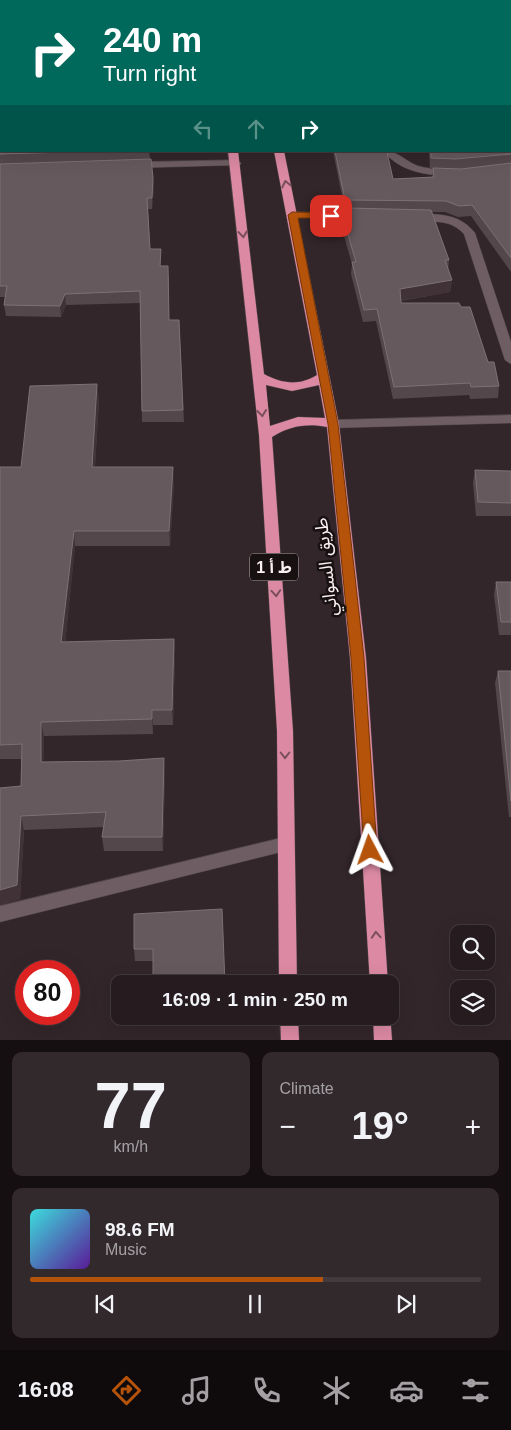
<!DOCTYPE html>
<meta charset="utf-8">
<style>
:root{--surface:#261c20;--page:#32292d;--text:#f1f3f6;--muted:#a4a1a5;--line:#423a3e;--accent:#b45309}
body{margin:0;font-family:Helvetica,"Noto Sans Arabic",sans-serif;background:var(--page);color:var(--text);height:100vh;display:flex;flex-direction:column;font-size:19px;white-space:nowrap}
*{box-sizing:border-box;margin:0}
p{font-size:16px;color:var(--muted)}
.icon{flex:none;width:28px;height:28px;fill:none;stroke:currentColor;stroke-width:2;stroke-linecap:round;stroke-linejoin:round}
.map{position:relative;height:1040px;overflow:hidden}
.drawer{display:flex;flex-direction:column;gap:12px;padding:12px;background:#150f12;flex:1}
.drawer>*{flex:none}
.top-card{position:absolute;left:0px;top:0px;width:511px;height:152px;box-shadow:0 5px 20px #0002,0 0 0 1px var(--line);background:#00695c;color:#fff;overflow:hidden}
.fabs{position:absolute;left:450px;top:925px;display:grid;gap:10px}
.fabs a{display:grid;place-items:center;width:45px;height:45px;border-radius:10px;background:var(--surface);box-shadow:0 5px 20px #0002,0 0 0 1px var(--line);font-size:25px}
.speed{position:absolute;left:15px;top:960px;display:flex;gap:10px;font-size:25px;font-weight:700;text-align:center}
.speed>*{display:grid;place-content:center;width:65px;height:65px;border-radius:50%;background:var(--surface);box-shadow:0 5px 20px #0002,0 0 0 1px var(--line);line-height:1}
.speed .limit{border:8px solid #d22;background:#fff;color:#111}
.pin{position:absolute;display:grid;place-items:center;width:42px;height:42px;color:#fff;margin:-21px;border-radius:10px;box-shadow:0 2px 8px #0006}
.me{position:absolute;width:55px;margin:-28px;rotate:356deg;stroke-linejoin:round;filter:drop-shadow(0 0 4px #0008)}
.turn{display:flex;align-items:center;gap:18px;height:105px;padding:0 20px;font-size:22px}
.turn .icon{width:65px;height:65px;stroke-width:2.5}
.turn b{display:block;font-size:35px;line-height:42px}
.lanes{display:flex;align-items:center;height:48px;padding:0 20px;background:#0003;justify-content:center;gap:25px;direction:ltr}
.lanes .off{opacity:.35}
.big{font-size:38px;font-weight:700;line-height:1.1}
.drawer .tile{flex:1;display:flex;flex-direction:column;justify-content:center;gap:8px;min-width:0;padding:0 18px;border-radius:10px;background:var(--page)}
.drawer .dial{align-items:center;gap:0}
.dial b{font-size:65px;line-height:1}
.song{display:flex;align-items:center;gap:15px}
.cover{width:60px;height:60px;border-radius:8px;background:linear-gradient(135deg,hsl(180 70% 55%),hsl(270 70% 35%))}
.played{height:5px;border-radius:2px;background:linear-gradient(90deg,var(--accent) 65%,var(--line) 65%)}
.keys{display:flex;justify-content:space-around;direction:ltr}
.heat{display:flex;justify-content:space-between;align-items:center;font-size:28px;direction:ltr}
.drawer .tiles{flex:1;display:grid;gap:12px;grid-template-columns:1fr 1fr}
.tile:last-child{grid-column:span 2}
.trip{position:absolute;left:111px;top:975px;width:288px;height:50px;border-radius:10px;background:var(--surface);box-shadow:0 5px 20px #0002,0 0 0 1px var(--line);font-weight:700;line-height:50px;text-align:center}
.menu{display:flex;height:80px;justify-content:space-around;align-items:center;background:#0f0b0d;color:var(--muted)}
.menu .icon{width:35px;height:35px}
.menu .current{color:var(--accent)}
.menu b{font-size:22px;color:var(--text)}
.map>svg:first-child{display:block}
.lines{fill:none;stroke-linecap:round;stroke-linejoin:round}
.service-casing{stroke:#504548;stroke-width:1}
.minor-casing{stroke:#504548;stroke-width:1}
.trunk-casing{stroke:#504548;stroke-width:1}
.service{fill:#6e5e63;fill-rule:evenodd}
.minor{fill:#6e5e63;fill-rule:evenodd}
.trunk{fill:#dc8aa4;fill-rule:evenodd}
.wall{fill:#54474b}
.shaded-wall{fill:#403236}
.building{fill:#66595d;stroke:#7d7174}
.oneway{stroke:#7a4e5b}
.route{fill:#b45309;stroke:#753606}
.labels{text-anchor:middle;stroke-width:5;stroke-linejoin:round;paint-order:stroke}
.shield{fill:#171112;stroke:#b6adb0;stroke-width:1}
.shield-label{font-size:16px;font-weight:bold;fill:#faf0f3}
.street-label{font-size:18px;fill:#faf0f3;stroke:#171112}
</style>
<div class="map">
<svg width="511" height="1040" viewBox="0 0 511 1040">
<rect width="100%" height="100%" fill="#33262a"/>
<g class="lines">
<defs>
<polygon id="service" points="511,415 511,423 333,428 327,424 333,420"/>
<g id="minor">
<rect x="510" y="78" width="1" height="11"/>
<polygon points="510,123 511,123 510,130"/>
<path d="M 383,151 C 401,151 405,163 422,167 C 432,170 449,166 456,173 L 451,176 C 425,175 401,172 383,151 Z"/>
<polygon points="236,160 241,163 240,165 133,168 128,165 133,162"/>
<polygon points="293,212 364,213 369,216 364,219 289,217 288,215"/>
<path d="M 431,214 C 449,215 463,218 475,233 L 511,342 L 511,364 L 505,360 L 464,234 C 445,213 422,228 411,217 L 416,214 Z"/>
<polygon points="285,837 291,839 293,844 291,849 285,851 0,922 0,906"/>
</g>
<g id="trunk">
<rect x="199" y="0" width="8" height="1"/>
<rect x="245" y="0" width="9" height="1"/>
<path d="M 228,151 L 238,151 L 264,374 C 282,384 300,386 317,375 L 274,151 L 284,151 L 339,424 L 366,658 L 388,984 L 370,984 L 350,658 L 327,427 C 307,423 289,426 272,437 L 293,731 L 297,984 L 279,984 L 277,731 L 259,435 ZM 266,385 L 292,391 L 319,385 L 325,418 L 298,417 L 270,426 Z"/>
<polygon points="390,1013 392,1040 374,1040 373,1016 390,1016"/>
<polygon points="280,1016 298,1016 299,1040 281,1040"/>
</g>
</defs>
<use href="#service" class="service-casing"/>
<use href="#minor" class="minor-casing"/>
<use href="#trunk" class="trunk-casing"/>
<use href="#service" class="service"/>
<use href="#minor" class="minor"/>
<use href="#trunk" class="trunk"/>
</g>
<g class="wall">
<polygon points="0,134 1,151 149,151 150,159 153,177 154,188 152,209 148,209 150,249 161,249 161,266 169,277 169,320 179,320 184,422 142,422 140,303 66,305 61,317 6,316 4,305 5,297 0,297"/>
<polygon points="511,140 511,272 471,216 458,217 445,212 432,212 449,260 448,270 452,280 450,292 401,301 401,303 461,307 499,386 498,398 470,399 469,395 393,399 376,321 363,322 351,274 352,264 342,229 343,218 347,217 347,211 345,211 333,151 374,151 393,179 432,178 433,169 430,169 429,151 510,151"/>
<polygon points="99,399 95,467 174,482 170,546 75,546 65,642 174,639 175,654 173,725 153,725 153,734 44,736 43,762 165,772 163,851 104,851 102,837 104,827 24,830 20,899 0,905 0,788 21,786 21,759 0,759 0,467 21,467"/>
<polygon points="475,470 511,471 511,516 476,516 473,483"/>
<polygon points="496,582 511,582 511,635 499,635 494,595"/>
<polygon points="498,671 511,671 511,817 509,817 495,683"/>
<polygon points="222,909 153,961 135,961 134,949"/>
<polygon points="154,1016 227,1016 227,1017 154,1022"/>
</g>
<g class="shaded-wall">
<polygon points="153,177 154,188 152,209 152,198"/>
<polygon points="161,249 161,260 160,277 160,266"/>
<polygon points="452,280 450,292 399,301 400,289"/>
<polygon points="65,294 66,305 61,317 60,306"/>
<polygon points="97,384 99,399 94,482 92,467"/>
<polygon points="173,467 174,482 170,546 169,531"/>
<polygon points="74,531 75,546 64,657 61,642"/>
<polygon points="174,639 175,654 173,725 172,710"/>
<polygon points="152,710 153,725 153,734 152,719"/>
<polygon points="41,722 44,736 43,776 41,762"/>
<polygon points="164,758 165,772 163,851 162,837"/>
<polygon points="21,816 24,830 20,899 0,905 0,890"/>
</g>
<g class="building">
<polygon points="0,134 1,134 1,151 105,151 0,154"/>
<polygon points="510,140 511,140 511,154 456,159 431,158 431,151 510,151"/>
<polygon points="335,151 387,152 393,179 434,177 433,168 461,169 511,163 511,258 472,205 459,206 446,201 345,200"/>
<polygon points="151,159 153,177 152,198 147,198 150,249 161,249 160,266 168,266 169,320 179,320 183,410 142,411 140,291 65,294 60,306 4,305 7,286 0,286 0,164"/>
<polygon points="347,208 431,210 449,260 445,260 452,280 400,289 401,303 459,303 461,307 470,307 488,362 494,362 499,386 471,387 470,383 394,387 377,309 364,310 352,262 356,262 343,218 349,217"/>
<polygon points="97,384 92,467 173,467 169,531 74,531 61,642 174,639 172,710 152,710 152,719 41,722 41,762 119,761 164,758 162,837 102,837 106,812 21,816 17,885 0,890 0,788 21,786 22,744 0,745 0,467 21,467 30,386"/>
<polygon points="475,470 511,471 511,503 478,502"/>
<polygon points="496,582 511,582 511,622 501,622"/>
<polygon points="498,671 511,671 511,801"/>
<polygon points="222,909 225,984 153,984 153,949 134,949 134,914"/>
</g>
<defs><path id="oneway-chevron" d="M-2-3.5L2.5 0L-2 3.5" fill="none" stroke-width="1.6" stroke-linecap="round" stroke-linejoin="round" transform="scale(1.25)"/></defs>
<g class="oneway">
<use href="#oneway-chevron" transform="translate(286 184) rotate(-102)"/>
<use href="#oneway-chevron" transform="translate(243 234) rotate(84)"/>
<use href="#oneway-chevron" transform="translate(262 413) rotate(83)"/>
<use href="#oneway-chevron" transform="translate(276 593) rotate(86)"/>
<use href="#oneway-chevron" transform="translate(285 755) rotate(90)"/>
<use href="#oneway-chevron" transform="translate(376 935) rotate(-94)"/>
</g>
<polygon class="route" points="292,212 331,213 335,216 331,218 298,218 338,424 364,658 377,850 375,854 370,856 366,854 364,850 351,658 328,424 288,215"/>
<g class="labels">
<rect class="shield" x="250" y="553.5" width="48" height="27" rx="4"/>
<g class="shield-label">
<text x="274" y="573">ط أ 1</text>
</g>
<g class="street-label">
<text transform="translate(326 567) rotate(-96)" y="6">طريق السواني</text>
</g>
</g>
</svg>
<div class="fabs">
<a><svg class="icon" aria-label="search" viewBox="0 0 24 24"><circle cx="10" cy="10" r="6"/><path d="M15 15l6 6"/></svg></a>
<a><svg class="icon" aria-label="layers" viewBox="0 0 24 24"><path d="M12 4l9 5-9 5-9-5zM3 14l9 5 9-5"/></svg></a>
</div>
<div class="speed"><div class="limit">80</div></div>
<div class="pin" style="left:331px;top:216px;background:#d93025"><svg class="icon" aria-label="arrive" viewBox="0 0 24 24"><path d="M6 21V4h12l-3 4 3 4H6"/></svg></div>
<svg class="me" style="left:370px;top:850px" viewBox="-20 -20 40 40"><path d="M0-17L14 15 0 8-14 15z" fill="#b45309" stroke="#fff" stroke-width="4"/></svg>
<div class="trip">16:09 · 1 min · 250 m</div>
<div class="top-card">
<div class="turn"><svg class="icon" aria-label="right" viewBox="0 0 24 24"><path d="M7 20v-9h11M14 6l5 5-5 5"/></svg><div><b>240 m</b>Turn right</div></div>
<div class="lanes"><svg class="icon off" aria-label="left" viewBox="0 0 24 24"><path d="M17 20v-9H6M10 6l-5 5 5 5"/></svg><svg class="icon off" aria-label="ahead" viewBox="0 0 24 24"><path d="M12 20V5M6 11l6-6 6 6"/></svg><svg class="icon" aria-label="right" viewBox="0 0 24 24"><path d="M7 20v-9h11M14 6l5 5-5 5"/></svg></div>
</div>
</div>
<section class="drawer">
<div class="tiles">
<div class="tile dial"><b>77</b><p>km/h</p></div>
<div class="tile"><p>Climate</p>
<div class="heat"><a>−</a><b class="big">19°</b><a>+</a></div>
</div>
<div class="tile">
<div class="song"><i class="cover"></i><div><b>98.6 FM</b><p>Music</p></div></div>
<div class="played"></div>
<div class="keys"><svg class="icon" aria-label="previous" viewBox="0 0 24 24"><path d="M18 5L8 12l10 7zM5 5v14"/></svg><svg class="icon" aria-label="pause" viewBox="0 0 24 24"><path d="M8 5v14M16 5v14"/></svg><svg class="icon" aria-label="next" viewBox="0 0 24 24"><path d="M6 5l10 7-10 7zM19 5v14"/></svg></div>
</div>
</div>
</section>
<nav class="menu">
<b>16:08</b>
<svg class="icon current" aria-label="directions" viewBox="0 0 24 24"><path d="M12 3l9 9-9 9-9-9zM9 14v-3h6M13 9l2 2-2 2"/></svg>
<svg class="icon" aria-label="music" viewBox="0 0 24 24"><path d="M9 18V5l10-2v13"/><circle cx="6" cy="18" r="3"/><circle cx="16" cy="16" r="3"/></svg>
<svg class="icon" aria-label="phone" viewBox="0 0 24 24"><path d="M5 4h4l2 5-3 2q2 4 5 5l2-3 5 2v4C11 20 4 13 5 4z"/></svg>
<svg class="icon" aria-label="climate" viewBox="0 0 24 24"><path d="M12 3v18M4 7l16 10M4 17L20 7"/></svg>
<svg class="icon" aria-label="car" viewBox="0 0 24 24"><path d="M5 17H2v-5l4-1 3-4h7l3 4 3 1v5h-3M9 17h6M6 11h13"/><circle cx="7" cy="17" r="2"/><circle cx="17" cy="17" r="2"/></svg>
<svg class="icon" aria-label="filters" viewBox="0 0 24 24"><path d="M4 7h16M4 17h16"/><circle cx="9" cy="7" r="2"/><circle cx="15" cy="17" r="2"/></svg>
</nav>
